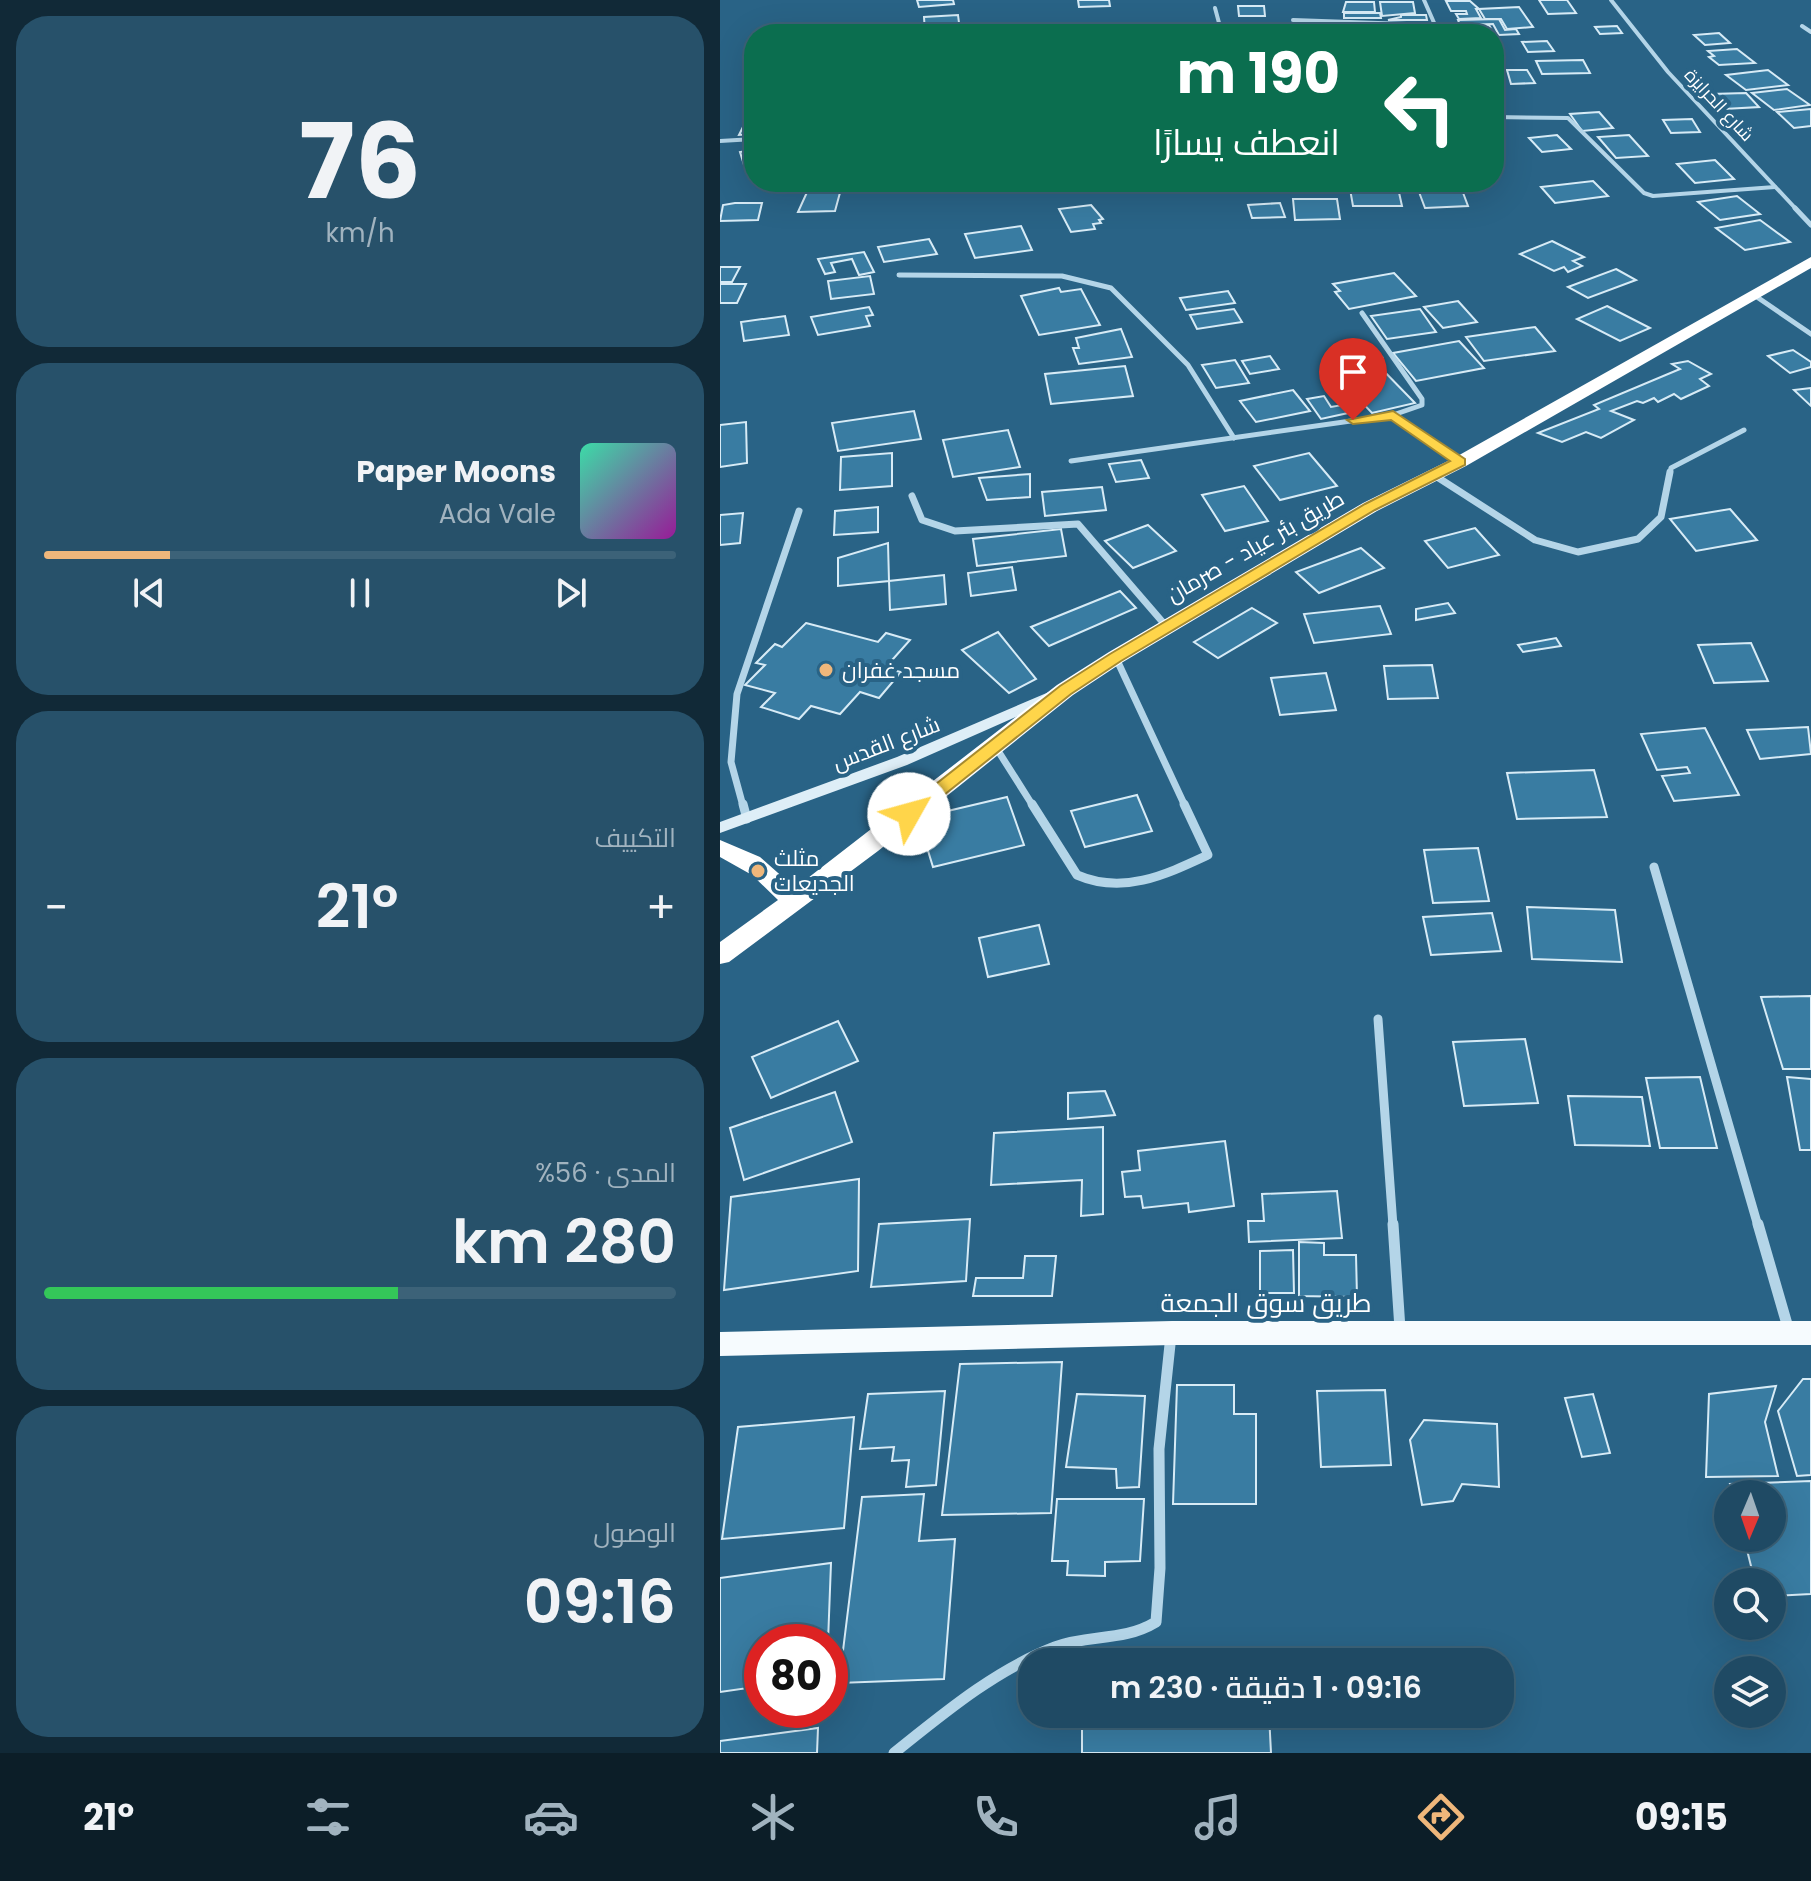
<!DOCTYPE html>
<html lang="ar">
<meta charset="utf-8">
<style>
:root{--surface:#1f4a64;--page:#27516a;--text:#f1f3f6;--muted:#a1b3bf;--line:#3c6278;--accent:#efb77b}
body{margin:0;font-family:Poppins,Cairo,sans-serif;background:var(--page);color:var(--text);direction:rtl;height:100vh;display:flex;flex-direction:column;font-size:30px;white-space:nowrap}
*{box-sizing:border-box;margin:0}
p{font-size:26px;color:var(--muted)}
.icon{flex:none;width:44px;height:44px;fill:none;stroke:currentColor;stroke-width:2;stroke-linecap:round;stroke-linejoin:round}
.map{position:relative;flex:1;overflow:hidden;direction:ltr}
.sheet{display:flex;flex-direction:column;gap:16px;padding:16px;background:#112937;width:720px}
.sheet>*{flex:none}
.guide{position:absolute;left:24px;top:24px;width:760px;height:168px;border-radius:32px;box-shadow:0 8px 32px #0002,0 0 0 2px var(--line);direction:rtl;background:#0b6e4f;color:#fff;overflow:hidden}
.needle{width:52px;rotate:182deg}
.buttons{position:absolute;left:994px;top:1480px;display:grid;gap:16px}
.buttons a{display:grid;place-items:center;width:72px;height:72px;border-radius:50%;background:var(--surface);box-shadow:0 8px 32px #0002,0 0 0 2px var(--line);font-size:40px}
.speed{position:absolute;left:24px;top:1624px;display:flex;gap:16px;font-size:40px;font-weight:700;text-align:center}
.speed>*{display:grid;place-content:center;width:104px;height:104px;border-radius:50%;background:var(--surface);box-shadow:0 8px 32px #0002,0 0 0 2px var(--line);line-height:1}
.speed .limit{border:12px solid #d22;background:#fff;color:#111}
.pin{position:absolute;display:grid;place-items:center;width:68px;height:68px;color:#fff;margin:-82px -34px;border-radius:50% 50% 50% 0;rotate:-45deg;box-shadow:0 0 8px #0007}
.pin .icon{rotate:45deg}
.me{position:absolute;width:88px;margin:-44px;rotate:52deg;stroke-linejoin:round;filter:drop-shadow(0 0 6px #0008)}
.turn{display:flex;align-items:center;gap:28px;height:168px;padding:0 32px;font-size:36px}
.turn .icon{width:104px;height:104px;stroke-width:2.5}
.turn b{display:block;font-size:56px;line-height:68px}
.big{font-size:60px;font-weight:600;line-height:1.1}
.sheet .card{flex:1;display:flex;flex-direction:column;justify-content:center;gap:12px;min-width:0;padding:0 28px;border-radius:32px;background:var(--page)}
.sheet .dial{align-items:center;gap:0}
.dial b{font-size:104px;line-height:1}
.song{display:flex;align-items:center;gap:24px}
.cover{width:96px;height:96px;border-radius:12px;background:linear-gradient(135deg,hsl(160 70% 55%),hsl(300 70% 35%))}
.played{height:8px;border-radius:4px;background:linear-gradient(90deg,var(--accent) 20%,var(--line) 20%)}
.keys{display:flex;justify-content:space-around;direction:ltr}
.heat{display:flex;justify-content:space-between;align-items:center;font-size:44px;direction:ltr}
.charge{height:12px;border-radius:6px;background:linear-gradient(90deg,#34c759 56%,var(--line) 0)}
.trip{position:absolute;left:298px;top:1648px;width:496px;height:80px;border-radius:32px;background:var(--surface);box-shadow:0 8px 32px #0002,0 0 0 2px var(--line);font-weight:600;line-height:80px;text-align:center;direction:rtl}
.tab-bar{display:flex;height:128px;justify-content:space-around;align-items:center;background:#0c1e28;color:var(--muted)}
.tab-bar .icon{width:56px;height:56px}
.tab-bar .selected{color:var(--accent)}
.tab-bar b{font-size:36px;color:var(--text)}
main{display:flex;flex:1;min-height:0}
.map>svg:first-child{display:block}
.building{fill:#397ca2;stroke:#d7ebf6;stroke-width:2}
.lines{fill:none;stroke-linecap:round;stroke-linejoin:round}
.street-far4{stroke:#b4d5e8;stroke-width:4}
.street-far3{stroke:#b4d5e8;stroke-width:5}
.street-far2{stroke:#b4d5e8;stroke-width:7}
.street-far1{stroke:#b4d5e8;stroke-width:9}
.street{stroke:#b4d5e8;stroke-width:11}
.secondary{fill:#deeef7;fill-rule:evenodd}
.primary{fill:#f6fbfe;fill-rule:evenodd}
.highway{fill:#fff;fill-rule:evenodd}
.route{fill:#ffd54a;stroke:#a68a30;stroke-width:2}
.poi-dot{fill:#efb77b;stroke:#296386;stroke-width:3}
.labels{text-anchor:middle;stroke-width:8;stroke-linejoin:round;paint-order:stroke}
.far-street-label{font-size:18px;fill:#fff;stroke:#296386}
.street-label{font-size:22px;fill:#fff;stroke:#296386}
.poi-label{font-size:22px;fill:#fff;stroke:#296386;text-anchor:start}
.near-street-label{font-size:26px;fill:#fff;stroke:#296386}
</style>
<main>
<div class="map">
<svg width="1091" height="1753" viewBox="0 0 1091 1753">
<rect width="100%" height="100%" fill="#296386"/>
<g class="building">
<polygon points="197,0 233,0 234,4 199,7"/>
<polygon points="358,0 389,0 390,6 359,7"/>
<polygon points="819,0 847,0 856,13 828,14"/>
<polygon points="726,1 750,1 759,9 756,9 761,18 739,19 736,14 747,14 746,11 731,11"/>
<polygon points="626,2 654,2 655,12 623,12"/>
<polygon points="660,2 693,2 695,13 662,16"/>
<polygon points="518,6 544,6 545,16 519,16"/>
<polygon points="799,7 813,27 787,29 781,19 765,19 759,9"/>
<polygon points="624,13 660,13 661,18 624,18"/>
<polygon points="238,15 240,31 205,33 204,17"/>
<polygon points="681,15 706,15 707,20 668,20 681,17"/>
<polygon points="779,19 785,30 796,29 799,34 779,35 773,24 740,25 738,20"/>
<polygon points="633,24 664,24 665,34 634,34"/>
<polygon points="106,25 106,34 75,34 74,28"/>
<polygon points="769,25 775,36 754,34 749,26"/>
<polygon points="520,26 547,27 546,34 518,34"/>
<polygon points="590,26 593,34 569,34 567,27"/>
<polygon points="897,26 902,33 880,34 875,27"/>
<polygon points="672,29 701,29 702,34 673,34"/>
<polygon points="999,33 1010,43 985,45 974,35"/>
<polygon points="827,41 834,51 808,52 802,42"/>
<polygon points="1017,49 1035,63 999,65 989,57 994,56 988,51"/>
<polygon points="863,60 870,73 822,74 816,61"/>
<polygon points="787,70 807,70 815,83 791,84"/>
<polygon points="1048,70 1068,85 1026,90 1006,75"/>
<polygon points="1067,89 1090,105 1054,110 1032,93"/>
<polygon points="1026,93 1039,107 1004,109 992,94"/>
<polygon points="1091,109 1091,126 1074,128 1057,112"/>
<polygon points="879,112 893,128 862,131 850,114"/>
<polygon points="972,119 980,132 951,133 943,120"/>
<polygon points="34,122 34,134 19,135 25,123"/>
<polygon points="837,135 851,149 822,152 809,138"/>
<polygon points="909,135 928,156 896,158 878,137"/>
<polygon points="34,150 34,164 24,165 20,152"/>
<polygon points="995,160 1014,179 975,183 957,164"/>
<polygon points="873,181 888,196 835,203 821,187"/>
<polygon points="77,182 120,182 119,186 95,187 76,186"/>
<polygon points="358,182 409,182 410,184 360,189"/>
<polygon points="678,188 682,206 633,206 630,189"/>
<polygon points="121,189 115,211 78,212 88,190"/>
<polygon points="742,190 748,206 705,208 699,192"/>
<polygon points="1017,196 1040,214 1000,220 978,202"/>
<polygon points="573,199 617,199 620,219 575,220"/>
<polygon points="15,203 42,203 38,220 0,221 3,205"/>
<polygon points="560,203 565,217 532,218 528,205"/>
<polygon points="371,205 383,219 379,220 381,223 373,224 375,229 351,232 339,209"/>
<polygon points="1040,220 1070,242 1025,250 996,228"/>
<polygon points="301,226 312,250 255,258 245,234"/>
<polygon points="209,239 217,254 164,262 158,247"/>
<polygon points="832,241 864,257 853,261 862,266 848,272 844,267 834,271 800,254"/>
<polygon points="144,252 154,272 139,275 132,259 111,263 115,272 105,274 98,259"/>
<polygon points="0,267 20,267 12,282 0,282"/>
<polygon points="896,269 916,280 868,298 848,287"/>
<polygon points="674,273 696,296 629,309 615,292 620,291 613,284"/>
<polygon points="150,276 154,294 111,299 108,281"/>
<polygon points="0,284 26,284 17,303 0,303"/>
<polygon points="339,288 341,292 361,289 380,325 319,335 301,296"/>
<polygon points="508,291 515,303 466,310 460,298"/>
<polygon points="738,301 757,322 723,328 704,307"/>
<polygon points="887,306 930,328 900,341 857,319"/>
<polygon points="149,307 153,315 146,316 150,326 98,335 91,317"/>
<polygon points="514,309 522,322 477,329 470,315"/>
<polygon points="700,309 716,332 667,339 651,316"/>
<polygon points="65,316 69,335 24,341 21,322"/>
<polygon points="815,327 835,351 764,361 746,337"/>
<polygon points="401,329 412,357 359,364 353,348 359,348 356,338"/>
<polygon points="739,341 764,368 696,381 673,353"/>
<polygon points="652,347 662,357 644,361 634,351"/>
<polygon points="1073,350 1091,362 1091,367 1070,373 1048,356"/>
<polygon points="550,356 559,369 530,374 522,361"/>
<polygon points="515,360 529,383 496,388 482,365"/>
<polygon points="968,361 991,374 980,379 989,386 961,399 954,394 938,402 934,398 923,403 917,401 891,411 914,420 881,438 866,432 842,442 818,433 879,409 874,405 960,369 952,364"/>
<polygon points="655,362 695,403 652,413 612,371"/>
<polygon points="405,366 413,396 331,404 325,374"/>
<polygon points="1091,388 1091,406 1074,390"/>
<polygon points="573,390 590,411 536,422 520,401"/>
<polygon points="604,396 611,407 622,405 628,413 601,419 587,399"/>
<polygon points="194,411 201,439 118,451 112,423"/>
<polygon points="26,422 27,463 0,467 0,425"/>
<polygon points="288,430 300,467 233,477 223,440"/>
<polygon points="172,453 172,486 120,490 121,457"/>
<polygon points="589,453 617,486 560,500 534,466"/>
<polygon points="421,460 429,478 396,482 389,464"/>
<polygon points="310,474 310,497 267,500 259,478"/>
<polygon points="524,486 548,521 505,531 482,495"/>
<polygon points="382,487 386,510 325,516 322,492"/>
<polygon points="158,507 158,532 114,535 115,511"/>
<polygon points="1010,509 1037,540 976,551 950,519"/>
<polygon points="23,513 20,543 0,545 0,515"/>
<polygon points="428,525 456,551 413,568 385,541"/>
<polygon points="755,528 779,555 728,568 705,541"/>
<polygon points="341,529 346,556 257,566 253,539"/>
<polygon points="168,543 169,581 118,586 118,558"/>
<polygon points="641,548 664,568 599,593 576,572"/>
<polygon points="292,567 296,590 251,596 248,573"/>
<polygon points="224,575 226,604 170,610 169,581"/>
<polygon points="400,591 416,608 329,646 311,627"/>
<polygon points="728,603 735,613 696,620 696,609"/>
<polygon points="660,606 671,634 594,643 584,614"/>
<polygon points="532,608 557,623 498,658 474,642"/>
<polygon points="86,623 158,642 166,633 190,640 165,668 181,672 159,698 140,692 120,714 91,706 79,719 41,707 55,693 25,685 45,665 36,663 55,644 62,647"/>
<polygon points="278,632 316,679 289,693 242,650"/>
<polygon points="836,638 841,646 803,652 798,645"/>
<polygon points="1031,643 1048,681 994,683 978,645"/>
<polygon points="712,665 718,698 668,699 664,666"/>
<polygon points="606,673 616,710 560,715 551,678"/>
<polygon points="1088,727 1091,754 1040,759 1027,730"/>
<polygon points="985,728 1019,795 954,801 942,776 970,773 967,767 937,770 921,734"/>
<polygon points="874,770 887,817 797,819 787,773"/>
<polygon points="417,795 432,831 365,847 351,811"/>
<polygon points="287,797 304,845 213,867 198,818"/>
<polygon points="758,848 769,901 713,903 704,850"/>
<polygon points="807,907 895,910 902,962 812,959"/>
<polygon points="772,913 781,951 711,955 703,917"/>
<polygon points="319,925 329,964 268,977 259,938"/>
<polygon points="1091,996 1091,1069 1063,1069 1041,997"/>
<polygon points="118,1021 138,1061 51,1098 32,1057"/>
<polygon points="805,1039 818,1103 744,1106 733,1042"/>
<polygon points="980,1077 997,1148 940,1148 926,1078"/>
<polygon points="1067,1077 1091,1079 1091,1150 1080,1150"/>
<polygon points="385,1091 395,1115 348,1119 348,1093"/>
<polygon points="115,1092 132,1142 24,1180 10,1128"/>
<polygon points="848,1096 922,1097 930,1146 855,1145"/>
<polygon points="383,1127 383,1214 361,1216 362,1180 271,1185 274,1133"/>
<polygon points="505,1141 514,1206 469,1212 468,1203 423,1208 421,1196 405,1197 402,1172 420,1170 418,1151"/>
<polygon points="139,1179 138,1271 4,1290 11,1197"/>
<polygon points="617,1191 622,1238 529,1242 528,1221 544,1221 542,1194"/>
<polygon points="250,1219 246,1281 151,1287 159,1224"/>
<polygon points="579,1242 604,1243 604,1255 636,1255 637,1297 579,1296"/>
<polygon points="573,1250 574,1293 540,1293 540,1251"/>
<polygon points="305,1256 336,1256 332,1296 253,1296 256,1278 303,1278"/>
<polygon points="342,1362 331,1513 222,1515 240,1364"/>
<polygon points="1083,1379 1091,1379 1091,1475 1077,1476 1058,1411"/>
<polygon points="457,1385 514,1385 514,1414 536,1414 536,1504 453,1504"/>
<polygon points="1056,1386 1045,1422 1058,1476 986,1477 989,1394"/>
<polygon points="665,1390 671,1465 601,1467 597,1391"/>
<polygon points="225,1391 216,1485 186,1487 189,1460 172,1461 174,1447 140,1449 148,1394"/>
<polygon points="357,1394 425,1396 419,1487 397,1488 396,1469 346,1467"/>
<polygon points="873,1394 890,1453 862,1457 845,1398"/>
<polygon points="134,1417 124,1528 2,1539 18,1427"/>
<polygon points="704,1420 777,1424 779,1487 742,1484 733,1501 702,1505 690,1440"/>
<polygon points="1091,1481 1091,1594 1052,1596 1052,1582 1035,1582 1024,1538 1052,1538 1052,1494 1013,1494 1010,1484"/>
<polygon points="204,1494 199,1541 235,1539 224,1679 119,1683 142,1497"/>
<polygon points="337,1499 424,1499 420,1561 385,1562 385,1576 347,1575 348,1561 332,1561"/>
<polygon points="111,1563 108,1642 42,1642 42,1686 0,1692 0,1578"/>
<polygon points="362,1714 549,1714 551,1753 362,1753"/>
<polygon points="98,1728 97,1753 0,1753 0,1741"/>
</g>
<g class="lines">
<g class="street-far4">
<polyline points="704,0 719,34"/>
<polyline points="891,0 948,72 1077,210"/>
<polyline points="495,8 502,34"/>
<polyline points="573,20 715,25"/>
<polyline points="1082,26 1091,32"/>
<polyline points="774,117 848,118 924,193 933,196 1055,187"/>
<polyline points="0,141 34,139"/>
</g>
<g class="street-far3">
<polyline points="1075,208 1091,225"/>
<polyline points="179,275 342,276 391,288 468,365 514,438"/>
<polyline points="1034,295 1091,334"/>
<polyline points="673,415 740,462"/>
<polyline points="351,461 673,415 702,405 702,399 642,313"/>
<polyline points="950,474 951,468 1024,430"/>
</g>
<g class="street-far2">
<polyline points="714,475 815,540 858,552 918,539 941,517 950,472"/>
<polyline points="192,496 202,520 235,531 358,524 446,626"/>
<polyline points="396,658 465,806"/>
<polyline points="275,746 313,806"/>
<polyline points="23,806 11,762 17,694 79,511"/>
</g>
<g class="street-far1">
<polyline points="23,804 27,819"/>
<path d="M 312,804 L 357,875 C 403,895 445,875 488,855 L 464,804"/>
<polyline points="934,867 1038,1226"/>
<polyline points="658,1019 673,1226"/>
</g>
<g class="street">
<polyline points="673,1224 680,1329"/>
<polyline points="1038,1224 1069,1331"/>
<path d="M 174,1753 C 224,1713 275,1670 335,1647 C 369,1634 403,1642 436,1622 L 440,1568 L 439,1449 L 451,1335"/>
</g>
<polygon class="secondary" points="329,692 334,694 336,697 334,700 187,765 0,833 0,822 177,757"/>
<polygon class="primary" points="452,1321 1091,1321 1091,1345 452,1345 0,1356 0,1332"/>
<polygon class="highway" points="1091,257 1091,268 746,466 657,511 403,662 353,695 158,851 9,962 0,964 0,942 58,900 32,875 0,857 0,840 40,857 75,888 337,685 389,652 643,503 734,458"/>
</g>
<polygon class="route" points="673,411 745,459 745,465 655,510 401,661 351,694 195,818 183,818 183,810 340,686 390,654 645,504 730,461 671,420 633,424 627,420"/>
<g class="poi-dot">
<circle cx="106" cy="670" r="8"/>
<circle cx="38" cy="871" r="8"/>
</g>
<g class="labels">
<g class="far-street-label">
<text transform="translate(999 105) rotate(47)" y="6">شارع الحرايزة</text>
</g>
<g class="street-label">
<text transform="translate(535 546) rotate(-30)" y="8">طريق بئر عياد - صرمان</text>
<text transform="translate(166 743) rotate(-21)" y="8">شارع القدس</text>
</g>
<g class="poi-label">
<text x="122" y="678">مسجد غفران</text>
<text x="54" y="866">مثلث<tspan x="54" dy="25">الجديعات</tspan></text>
</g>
<g class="near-street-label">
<text x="546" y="1312">طريق سوق الجمعة</text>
</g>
</g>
</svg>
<div class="buttons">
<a><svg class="needle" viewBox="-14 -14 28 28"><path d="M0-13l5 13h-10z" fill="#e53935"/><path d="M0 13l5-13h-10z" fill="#a1b3bf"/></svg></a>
<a><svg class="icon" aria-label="search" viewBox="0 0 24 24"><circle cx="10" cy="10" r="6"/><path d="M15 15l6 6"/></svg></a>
<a><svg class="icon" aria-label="layers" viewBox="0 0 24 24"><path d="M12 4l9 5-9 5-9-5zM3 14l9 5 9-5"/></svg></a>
</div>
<div class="speed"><div class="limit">80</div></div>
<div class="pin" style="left:633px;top:420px;background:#d93025"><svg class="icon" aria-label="arrive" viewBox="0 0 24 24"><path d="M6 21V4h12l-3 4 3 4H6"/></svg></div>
<svg class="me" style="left:189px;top:814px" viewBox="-20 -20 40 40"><circle r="19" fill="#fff"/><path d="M0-13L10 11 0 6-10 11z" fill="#ffd54a"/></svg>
<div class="trip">09:16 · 1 دقيقة · 230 m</div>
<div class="guide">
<div class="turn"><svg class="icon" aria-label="left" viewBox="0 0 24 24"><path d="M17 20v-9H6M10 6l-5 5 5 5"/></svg><div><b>190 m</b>انعطف يسارًا</div></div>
</div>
</div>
<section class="sheet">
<div class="card dial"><b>76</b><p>km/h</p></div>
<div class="card">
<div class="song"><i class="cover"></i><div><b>Paper Moons</b><p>Ada Vale</p></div></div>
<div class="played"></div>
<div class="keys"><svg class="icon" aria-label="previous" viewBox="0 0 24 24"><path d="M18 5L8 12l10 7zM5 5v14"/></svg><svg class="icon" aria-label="pause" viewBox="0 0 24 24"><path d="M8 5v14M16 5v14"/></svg><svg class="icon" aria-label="next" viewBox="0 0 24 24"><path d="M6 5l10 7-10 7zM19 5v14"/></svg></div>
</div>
<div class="card"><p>التكييف</p>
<div class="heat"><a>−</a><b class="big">21°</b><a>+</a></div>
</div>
<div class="card"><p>المدى · 56%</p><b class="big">280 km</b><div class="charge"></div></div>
<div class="card"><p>الوصول</p><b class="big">09:16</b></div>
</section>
</main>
<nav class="tab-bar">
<b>09:15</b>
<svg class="icon selected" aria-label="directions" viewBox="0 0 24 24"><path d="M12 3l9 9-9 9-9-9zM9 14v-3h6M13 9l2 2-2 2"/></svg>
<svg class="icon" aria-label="music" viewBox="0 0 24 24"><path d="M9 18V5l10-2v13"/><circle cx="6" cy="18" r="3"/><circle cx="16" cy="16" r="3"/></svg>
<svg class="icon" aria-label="phone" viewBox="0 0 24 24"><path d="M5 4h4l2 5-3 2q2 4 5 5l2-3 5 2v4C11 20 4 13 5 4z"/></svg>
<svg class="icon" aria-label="climate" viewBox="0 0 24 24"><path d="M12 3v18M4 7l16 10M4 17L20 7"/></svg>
<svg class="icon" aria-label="car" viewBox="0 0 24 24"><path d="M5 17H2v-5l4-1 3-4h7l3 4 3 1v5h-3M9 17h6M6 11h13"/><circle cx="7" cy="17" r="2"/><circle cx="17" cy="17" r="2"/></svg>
<svg class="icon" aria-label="filters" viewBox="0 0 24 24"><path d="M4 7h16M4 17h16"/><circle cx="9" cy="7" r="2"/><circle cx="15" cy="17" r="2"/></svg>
<b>21°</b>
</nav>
